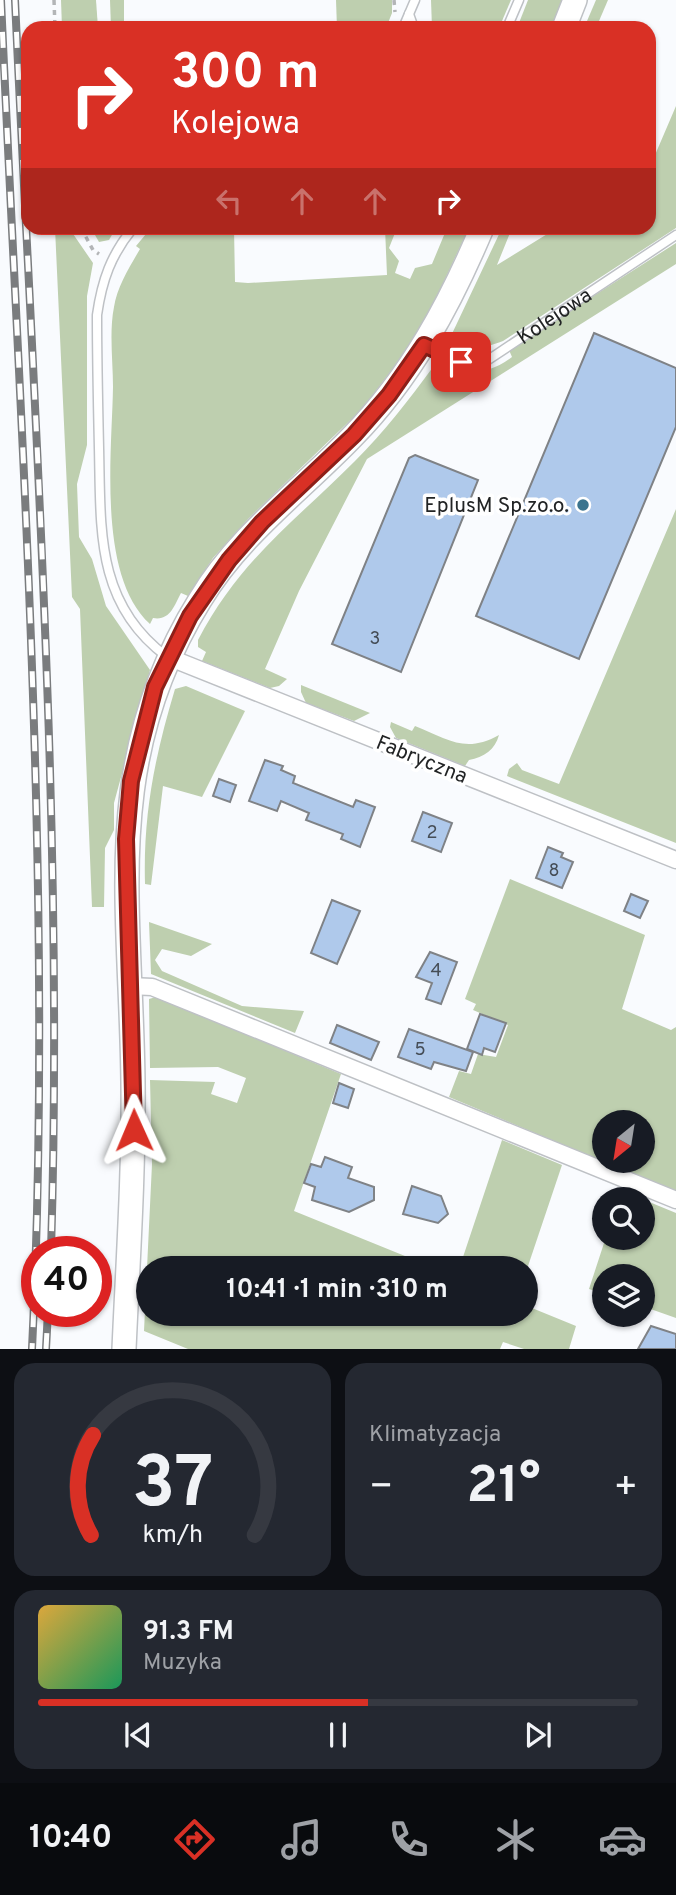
<!DOCTYPE html>
<html lang="pl">
<meta charset="utf-8">
<style>
:root{--surface:#171b24;--page:#242831;--text:#f1f3f6;--muted:#9ea1a6;--line:#363941;--accent:#d93025}
body{margin:0;font-family:Overpass,sans-serif;background:var(--page);color:var(--text);height:100vh;display:flex;flex-direction:column;font-size:26px;white-space:nowrap}
*{box-sizing:border-box;margin:0}
p{font-size:23px;color:var(--muted)}
.icon{flex:none;width:38px;height:38px;fill:none;stroke:currentColor;stroke-width:2;stroke-linecap:round;stroke-linejoin:round}
.map{position:relative;height:1349px;overflow:hidden}
.details{display:flex;flex-direction:column;gap:14px;padding:14px;background:#0d0f14;flex:1}
.details>*{flex:none}
.guide{position:absolute;left:21px;top:21px;width:635px;height:214px;border-radius:21px;box-shadow:0 2px 5px #0004;background:#d93025;color:#fff;overflow:hidden}
.needle{width:46px;rotate:210deg}
.controls{position:absolute;left:592px;top:1110px;display:grid;gap:14px}
.controls a{display:grid;place-items:center;width:63px;height:63px;border-radius:50%;background:var(--surface);box-shadow:0 2px 5px #0004;font-size:35px}
.speed{position:absolute;left:21px;top:1236px;display:flex;gap:14px;font-size:35px;font-weight:700;text-align:center}
.speed>*{display:grid;place-content:center;width:91px;height:91px;border-radius:50%;background:var(--surface);box-shadow:0 2px 5px #0004;line-height:1}
.speed .limit{border:10px solid #d22;background:#fff;color:#111}
.pin{position:absolute;display:grid;place-items:center;width:60px;height:60px;color:#fff;margin:-30px;border-radius:14px;box-shadow:0 4px 10px #0006}
.me{position:absolute;width:77px;margin:-38px;rotate:359deg;stroke-linejoin:round;filter:drop-shadow(0 0 5px #0008)}
.turn{display:flex;align-items:center;gap:24px;height:147px;padding:0 35px;font-size:32px}
.turn .icon{width:91px;height:91px;stroke-width:2.5}
.turn b{display:block;font-size:49px;line-height:60px}
.lanes{display:flex;align-items:center;height:66px;padding:0 35px;background:#0003;justify-content:center;gap:35px;direction:ltr}
.lanes .off{opacity:.35}
.big{font-size:52px;font-weight:700;line-height:1.1}
.details .widget{flex:1;display:flex;flex-direction:column;justify-content:center;gap:10px;min-width:0;padding:0 24px;border-radius:21px;background:var(--page)}
.details .dial{align-items:center;gap:0}
.dial svg{height:182px;overflow:visible;fill:none;stroke:var(--line);stroke-width:7;stroke-linecap:round;text-anchor:middle}
.dial text{fill:var(--text);stroke:none}
.song{display:flex;align-items:center;gap:21px}
.cover{width:84px;height:84px;border-radius:10px;background:linear-gradient(135deg,hsl(40 70% 55%),hsl(150 70% 35%))}
.played{height:7px;border-radius:4px;background:linear-gradient(90deg,var(--accent) 55%,var(--line) 55%)}
.keys{display:flex;justify-content:space-around;direction:ltr}
.heat{display:flex;justify-content:space-between;align-items:center;font-size:38px;direction:ltr}
.details .tiles{flex:1;display:grid;gap:14px;grid-template-columns:1fr 1fr}
.widget:last-child{grid-column:span 2}
.trip{position:absolute;left:136px;top:1256px;width:402px;height:70px;border-radius:35px;background:var(--surface);box-shadow:0 2px 5px #0004;font-weight:700;line-height:70px;text-align:center}
.menu{display:flex;height:112px;justify-content:space-around;align-items:center;background:#090b0e;color:var(--muted)}
.menu .icon{width:49px;height:49px}
.menu .on{color:var(--accent)}
.menu b{font-size:32px;color:var(--text)}
.map>svg:first-child{display:block}
.green{fill:#becfaf;fill-rule:evenodd}
.building{fill:#afc9eb;stroke:#7f8286;stroke-width:2}
.lines{fill:none;stroke-linecap:round;stroke-linejoin:round}
.lane-casing{stroke:#bec1c5;stroke-width:11}
.street-casing{stroke:#bec1c5;stroke-width:19}
.secondary-casing{stroke:#bec1c5;stroke-width:26}
.path{stroke:#b3b5b7;stroke-width:3.5;stroke-dasharray:5 5;stroke-linecap:butt}
.lane{stroke:#fff;stroke-width:8}
.street{stroke:#fff;stroke-width:16}
.secondary{stroke:#fff;stroke-width:23}
.rail-casing{stroke:#7a7c7e;stroke-width:8}
.rail{stroke:#fff;stroke-width:5;stroke-dasharray:16;stroke-linecap:butt}
.route-casing{stroke:#8d1f18;stroke-width:18}
.route{stroke:#d93025;stroke-width:12}
.poi-dot{fill:#3b748e;stroke:#fff;stroke-width:2.5}
.labels{text-anchor:middle;stroke-width:7;stroke-linejoin:round;paint-order:stroke}
.number-label{font-size:18px;fill:#454d56}
.street-label{font-size:21px;fill:#222425;stroke:#fff}
.poi-label{font-size:21px;fill:#222425;stroke:#fff;text-anchor:end}
</style>
<div class="map">
<svg width="676" height="1349" viewBox="0 0 676 1349">
<rect width="100%" height="100%" fill="#f9fbfe"/>
<g class="green">
<polygon points="61,0 96,0 98,28 62,28"/>
<polygon points="110,0 124,0 124,26 111,28"/>
<polygon points="336,0 392,0 392,13 386,28 337,28"/>
<polygon points="431,0 511,0 499,28 432,28"/>
<polygon points="528,0 564,0 552,28 517,28"/>
<polygon points="596,0 608,0 596,28 584,28"/>
<path d="M 676,106 L 676,228 L 503,341 C 483,348 467,355 450,338 L 502,228 L 512,228 L 497,265 L 557,228 L 649,228 L 649,169 Z"/>
<polygon points="55,228 69,228 93,263 87,296 87,445 77,484 79,537 92,559 106,606 150,670 114,803 114,830 105,848 104,907 92,907 80,609 72,597"/>
<polygon points="91,228 116,228 109,240 99,242"/>
<path d="M 151,228 L 234,228 L 235,282 L 248,283 L 387,275 L 385,228 L 397,228 L 389,248 L 399,261 L 395,273 L 410,279 L 415,268 L 432,264 L 447,228 L 469,228 L 425,322 L 394,367 L 362,409 L 249,518 L 213,558 L 188,596 L 181,593 C 174,606 170,621 153,618 L 150,624 C 97,576 112,452 113,387 C 113,362 109,332 114,307 C 117,287 130,266 140,249 L 136,246 Z"/>
<path d="M 676,243 L 676,264 L 367,459 L 299,591 L 265,669 L 287,679 L 279,686 L 270,688 L 202,661 L 206,652 L 198,647 L 198,640 C 240,560 293,523 355,461 C 384,432 409,400 433,367 C 462,374 486,377 512,357 L 509,350 Z"/>
<polygon points="676,509 676,843 507,776 509,769 517,763 522,770 559,784"/>
<polygon points="301,685 370,713 354,721 306,703 301,692"/>
<path d="M 186,686 L 245,711 L 202,797 L 163,786 L 151,885 L 145,884 C 143,813 155,756 175,689 Z"/>
<path d="M 391,722 L 412,731 L 415,726 C 448,739 465,754 499,735 C 495,750 484,757 469,760 L 465,766 L 396,738 L 390,727 Z"/>
<path d="M 510,879 L 645,935 L 622,1009 L 671,1030 L 676,1027 L 676,1192 L 449,1097 L 459,1071 L 471,1074 L 478,1054 L 496,1057 L 508,1025 L 473,1010 L 476,1004 L 465,999 ZM 604,1122 L 642,1122 L 642,1160 L 604,1160 Z"/>
<polygon points="149,922 212,944 191,956 162,949 155,960 162,971 242,1006 304,1011 295,1033 151,974"/>
<polygon points="156,997 341,1074 294,1211 437,1269 149,1269 149,1314 527,1314 527,1306 576,1326 569,1349 524,1349 503,1342 500,1349 188,1349 144,1331 152,1164 150,1080 215,1082 211,1094 237,1103 246,1078 218,1067 150,1068 149,999"/>
<polygon points="502,1140 562,1165 527,1269 459,1269"/>
<polygon points="642,1199 676,1213 676,1318 642,1306 642,1276 604,1276 604,1294 589,1289 606,1237 642,1237"/>
</g>
<g class="building">
<polygon points="594,333 676,368 676,427 579,659 476,616"/>
<polygon points="415,455 478,480 401,672 332,644 409,458"/>
<polygon points="265,760 283,766 281,770 295,776 293,783 353,807 356,800 375,807 360,847 341,839 343,834 306,820 309,813 281,801 277,811 249,801"/>
<polygon points="219,779 236,785 230,802 213,796"/>
<polygon points="423,812 452,823 441,852 412,841"/>
<polygon points="548,847 563,853 561,857 573,862 562,888 536,878"/>
<polygon points="631,894 648,901 640,918 624,911"/>
<polygon points="332,900 360,911 337,964 311,953"/>
<polygon points="430,952 457,962 441,1004 426,999 432,983 416,977"/>
<polygon points="480,1014 506,1023 495,1052 484,1048 482,1055 467,1049"/>
<polygon points="337,1025 379,1042 371,1060 330,1043"/>
<polygon points="409,1029 473,1052 466,1071 434,1062 431,1069 398,1057"/>
<polygon points="339,1083 354,1089 348,1108 333,1103"/>
<polygon points="325,1157 352,1167 348,1178 374,1187 374,1200 349,1212 312,1200 315,1187 304,1183 311,1164 321,1167"/>
<polygon points="412,1186 441,1196 448,1214 438,1223 403,1214"/>
<polygon points="651,1326 676,1334 676,1349 638,1349"/>
</g>
<g class="lines">
<defs>
<g id="lane">
<polyline points="409,14 414,28"/>
<polyline points="403,28 415,0"/>
<polyline points="507,28 519,0"/>
<path d="M 133,228 C 111,255 102,280 97,315 C 97,359 98,404 99,448 C 101,528 95,603 166,656"/>
<path id="s1" d="M 427,346 C 447,358 465,366 488,360 L 676,235"/>
</g>
<g id="street">
<polyline points="168,657 676,860"/>
<polyline points="130,986 152,987 676,1200"/>
</g>
<g id="secondary">
<polyline points="564,28 575,0"/>
<path d="M 124,1349 C 128,1260 134,1171 133,1082 C 131,904 100,761 200,600 C 239,535 300,491 352,437 C 411,377 450,304 482,228"/>
</g>
</defs>
<use href="#lane" class="lane-casing"/>
<use href="#street" class="street-casing"/>
<use href="#secondary" class="secondary-casing"/>
<g class="path">
<polyline points="54,0 55,28"/>
<polyline points="394,0 395,12"/>
<polyline points="81,228 93,250 99,254"/>
</g>
<use href="#lane" class="lane"/>
<use href="#street" class="street"/>
<use href="#secondary" class="secondary"/>
<defs>
<g id="rail">
<path d="M 1,0 C 21,449 54,899 32,1349"/>
<path d="M 15,0 C 34,417 64,834 51,1251"/>
<polyline points="46,1349 48,1311"/>
</g>
</defs>
<use href="#rail" class="rail-casing"/>
<use href="#rail" class="rail"/>
</g>
<g class="lines">
<defs>
<polyline id="route" points="134,1130 126,839 131,781 155,687 190,616 229,560 262,522 354,435 389,395 424,345 461,362"/>
</defs>
<use href="#route" class="route-casing"/>
<use href="#route" class="route"/>
</g>
<circle class="poi-dot" cx="583" cy="505" r="7"/>
<g class="labels">
<g class="number-label">
<text x="375" y="644">3</text>
<text x="432" y="838">2</text>
<text x="554" y="876">8</text>
<text x="436" y="976">4</text>
<text x="420" y="1055">5</text>
</g>
<g class="street-label">
<text dy="7" stroke="none"><textPath href="#s1" startOffset="144">Kolejowa</textPath></text>
<text transform="translate(422 759) rotate(22)" y="7">Fabryczna</text>
</g>
<g class="poi-label">
<text x="569" y="512">EplusM Sp.zo.o.</text>
</g>
</g>
</svg>
<div class="controls">
<a><svg class="needle" viewBox="-14 -14 28 28"><path d="M0-13l5 13h-10z" fill="#e53935"/><path d="M0 13l5-13h-10z" fill="#9ea1a6"/></svg></a>
<a><svg class="icon" aria-label="search" viewBox="0 0 24 24"><circle cx="10" cy="10" r="6"/><path d="M15 15l6 6"/></svg></a>
<a><svg class="icon" aria-label="layers" viewBox="0 0 24 24"><path d="M12 4l9 5-9 5-9-5zM3 14l9 5 9-5"/></svg></a>
</div>
<div class="speed"><div class="limit">40</div></div>
<div class="pin" style="left:461px;top:362px;background:#d93025"><svg class="icon" aria-label="arrive" viewBox="0 0 24 24"><path d="M6 21V4h12l-3 4 3 4H6"/></svg></div>
<svg class="me" style="left:134px;top:1130px" viewBox="-20 -20 40 40"><path d="M0-17L14 15 0 8-14 15z" fill="#d93025" stroke="#fff" stroke-width="4"/></svg>
<div class="trip">10:41 · 1 min · 310 m</div>
<div class="guide">
<div class="turn"><svg class="icon" aria-label="right" viewBox="0 0 24 24"><path d="M7 20v-9h11M14 6l5 5-5 5"/></svg><div><b>300 m</b>Kolejowa</div></div>
<div class="lanes"><svg class="icon off" aria-label="left" viewBox="0 0 24 24"><path d="M17 20v-9H6M10 6l-5 5 5 5"/></svg><svg class="icon off" aria-label="ahead" viewBox="0 0 24 24"><path d="M12 20V5M6 11l6-6 6 6"/></svg><svg class="icon off" aria-label="ahead" viewBox="0 0 24 24"><path d="M12 20V5M6 11l6-6 6 6"/></svg><svg class="icon" aria-label="right" viewBox="0 0 24 24"><path d="M7 20v-9h11M14 6l5 5-5 5"/></svg></div>
</div>
</div>
<section class="details">
<div class="tiles">
<div class="widget dial"><svg viewBox="0 0 100 80">
<path d="M14 69A42 42 0 1 1 86 69"/>
<path d="M14 69A42 42 0 0 1 15 25" stroke="#d93025"/>
<text x="50" y="56" font-size="32" font-weight="700">37</text>
<text x="50" y="72" font-size="11">km/h</text>
</svg></div>
<div class="widget"><p>Klimatyzacja</p>
<div class="heat"><a>−</a><b class="big">21°</b><a>+</a></div>
</div>
<div class="widget">
<div class="song"><i class="cover"></i><div><b>91.3 FM</b><p>Muzyka</p></div></div>
<div class="played"></div>
<div class="keys"><svg class="icon" aria-label="previous" viewBox="0 0 24 24"><path d="M18 5L8 12l10 7zM5 5v14"/></svg><svg class="icon" aria-label="pause" viewBox="0 0 24 24"><path d="M8 5v14M16 5v14"/></svg><svg class="icon" aria-label="next" viewBox="0 0 24 24"><path d="M6 5l10 7-10 7zM19 5v14"/></svg></div>
</div>
</div>
</section>
<nav class="menu">
<b>10:40</b>
<svg class="icon on" aria-label="directions" viewBox="0 0 24 24"><path d="M12 3l9 9-9 9-9-9zM9 14v-3h6M13 9l2 2-2 2"/></svg>
<svg class="icon" aria-label="music" viewBox="0 0 24 24"><path d="M9 18V5l10-2v13"/><circle cx="6" cy="18" r="3"/><circle cx="16" cy="16" r="3"/></svg>
<svg class="icon" aria-label="phone" viewBox="0 0 24 24"><path d="M5 4h4l2 5-3 2q2 4 5 5l2-3 5 2v4C11 20 4 13 5 4z"/></svg>
<svg class="icon" aria-label="climate" viewBox="0 0 24 24"><path d="M12 3v18M4 7l16 10M4 17L20 7"/></svg>
<svg class="icon" aria-label="car" viewBox="0 0 24 24"><path d="M5 17H2v-5l4-1 3-4h7l3 4 3 1v5h-3M9 17h6M6 11h13"/><circle cx="7" cy="17" r="2"/><circle cx="17" cy="17" r="2"/></svg>
</nav>
